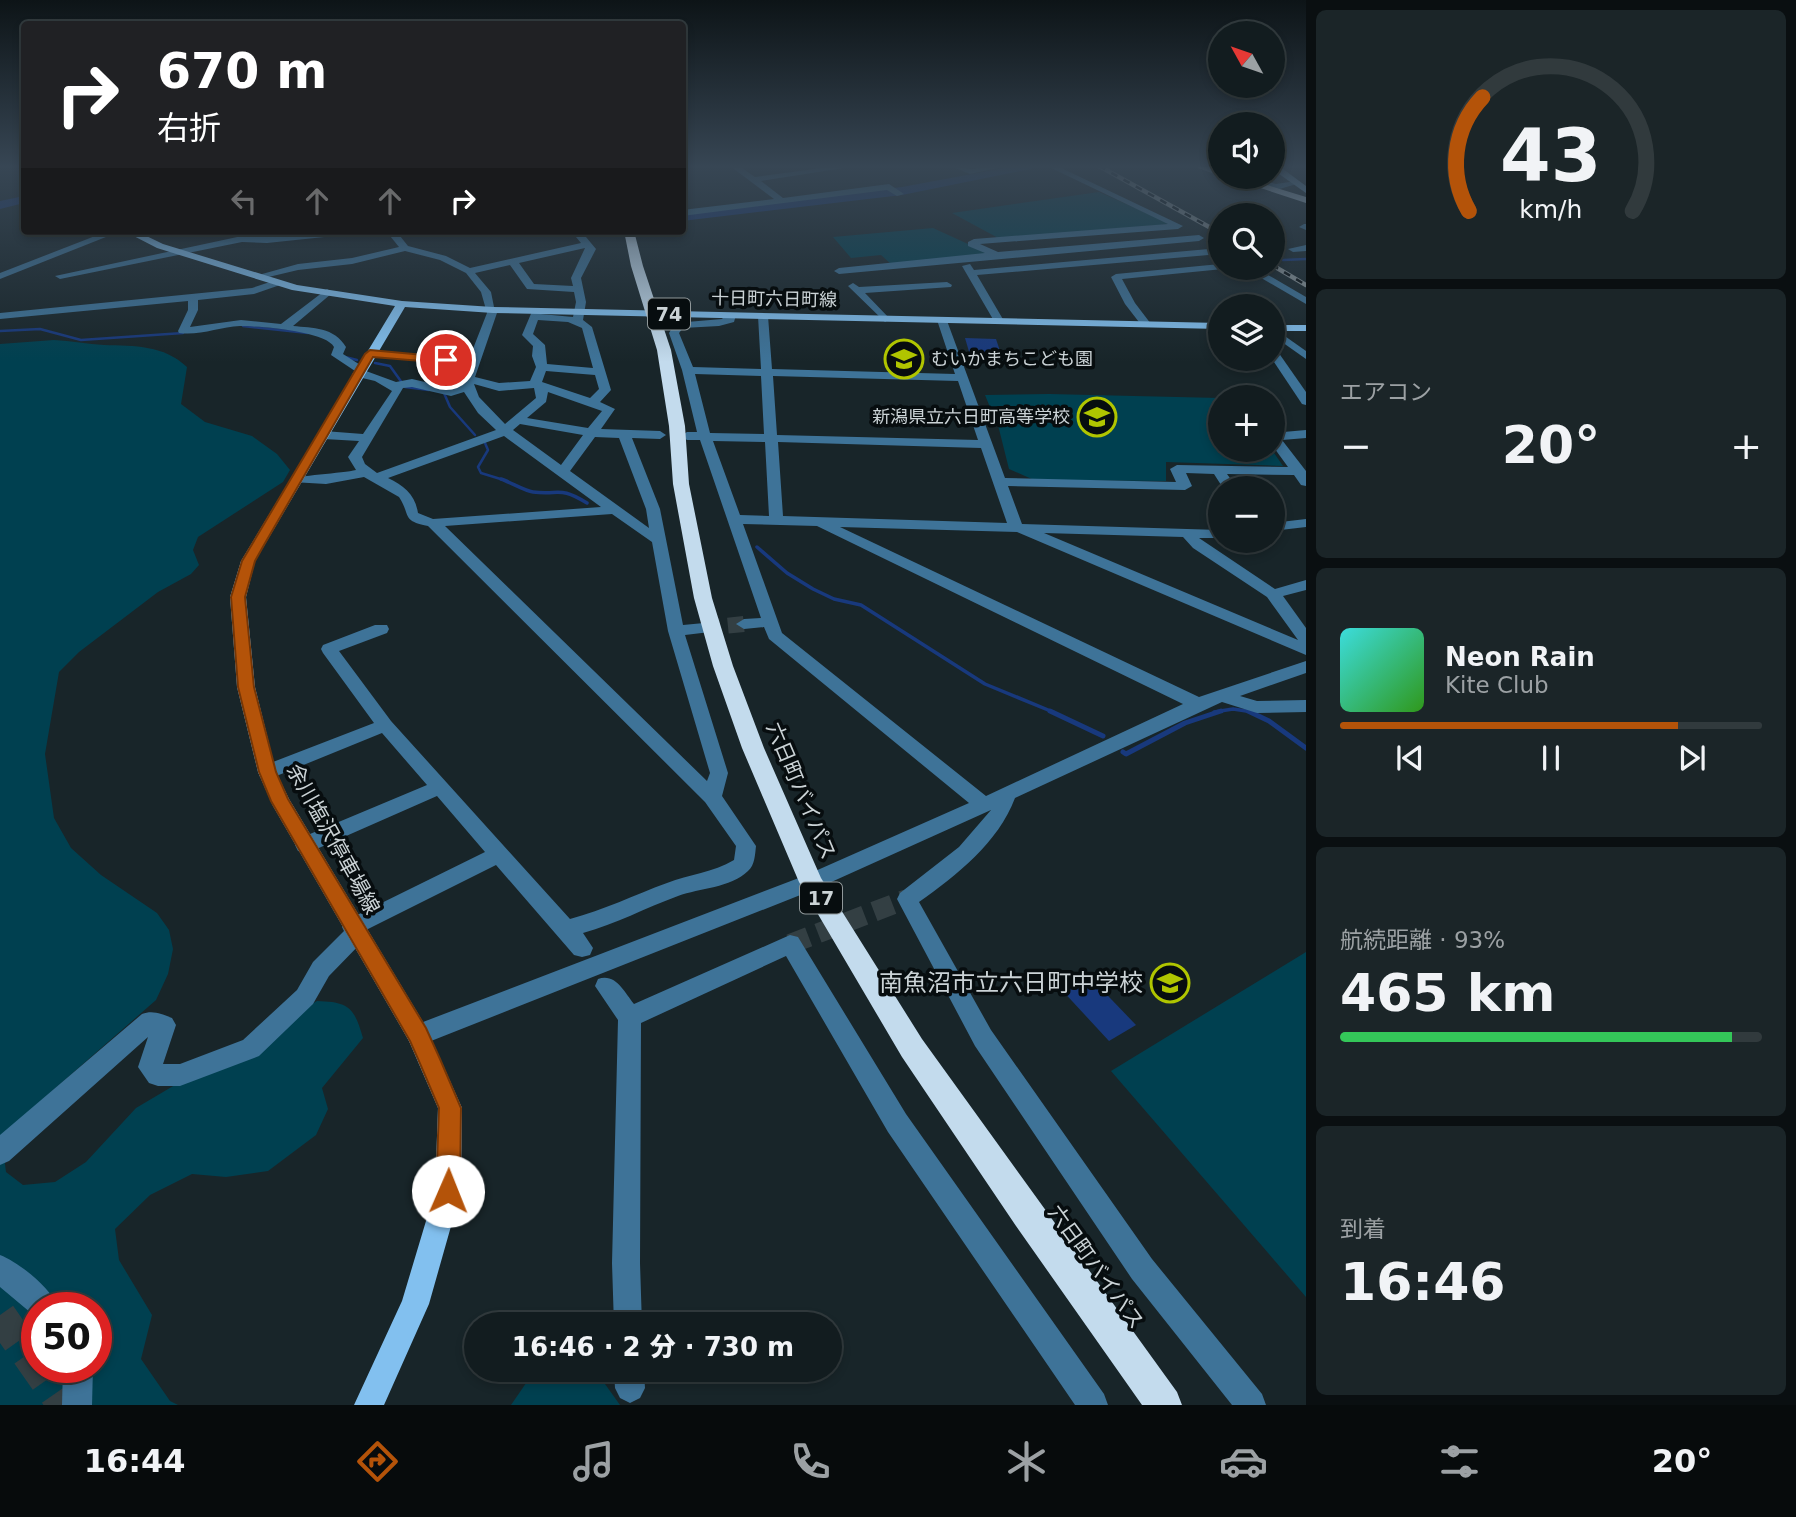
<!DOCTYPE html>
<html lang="ja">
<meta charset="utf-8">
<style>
:root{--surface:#121c1f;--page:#1b2528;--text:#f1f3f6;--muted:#9ca1a4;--line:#313a3d;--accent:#b45309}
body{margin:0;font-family:"DejaVu Sans","Noto Sans JP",sans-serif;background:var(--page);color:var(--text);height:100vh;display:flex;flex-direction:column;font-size:26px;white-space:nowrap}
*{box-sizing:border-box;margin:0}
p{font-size:23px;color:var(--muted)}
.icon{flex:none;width:38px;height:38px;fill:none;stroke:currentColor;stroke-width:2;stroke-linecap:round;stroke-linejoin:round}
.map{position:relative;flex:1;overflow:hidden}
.drawer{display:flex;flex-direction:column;gap:10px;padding:10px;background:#0a0f11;width:490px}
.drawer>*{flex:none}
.guide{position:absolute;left:21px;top:21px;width:665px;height:214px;border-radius:7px;box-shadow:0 4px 10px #0003,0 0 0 2px var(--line);background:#202124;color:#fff;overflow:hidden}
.needle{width:46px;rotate:310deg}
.tools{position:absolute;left:1208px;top:21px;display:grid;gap:14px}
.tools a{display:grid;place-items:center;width:77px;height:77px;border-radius:50%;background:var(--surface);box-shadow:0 4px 10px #0003,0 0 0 2px var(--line);font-size:35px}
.speed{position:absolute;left:21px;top:1292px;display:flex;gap:14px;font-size:35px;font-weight:700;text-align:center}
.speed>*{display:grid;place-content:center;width:91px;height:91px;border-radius:50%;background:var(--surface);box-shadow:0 4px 10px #0003,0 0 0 2px var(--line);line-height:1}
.speed .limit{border:10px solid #d22;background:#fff;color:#111}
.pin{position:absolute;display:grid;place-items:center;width:60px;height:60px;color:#fff;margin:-30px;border:4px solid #fff;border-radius:50%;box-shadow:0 2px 7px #0007}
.me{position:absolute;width:77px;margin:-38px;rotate:1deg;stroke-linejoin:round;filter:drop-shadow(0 0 5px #0008)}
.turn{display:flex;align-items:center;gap:24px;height:147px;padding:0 21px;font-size:32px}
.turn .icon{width:91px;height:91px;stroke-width:2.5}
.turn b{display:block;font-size:49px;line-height:60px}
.lanes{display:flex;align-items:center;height:66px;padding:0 21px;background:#0003;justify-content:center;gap:35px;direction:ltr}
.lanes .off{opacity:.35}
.big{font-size:52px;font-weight:800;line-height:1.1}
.drawer .tile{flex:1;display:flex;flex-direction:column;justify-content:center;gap:10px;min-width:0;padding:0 24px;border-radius:10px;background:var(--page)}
.drawer .dial{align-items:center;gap:0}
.dial svg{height:182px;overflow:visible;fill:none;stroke:var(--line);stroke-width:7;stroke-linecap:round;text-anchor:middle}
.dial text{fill:var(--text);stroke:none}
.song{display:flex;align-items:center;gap:21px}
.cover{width:84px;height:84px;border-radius:10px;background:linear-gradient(135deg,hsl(180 70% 55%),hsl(110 70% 35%))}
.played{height:7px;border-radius:4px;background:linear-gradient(90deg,var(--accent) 80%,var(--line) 80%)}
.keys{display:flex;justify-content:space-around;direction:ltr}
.heat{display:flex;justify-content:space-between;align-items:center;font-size:38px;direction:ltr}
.charge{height:10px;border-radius:5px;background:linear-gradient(90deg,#34c759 93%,var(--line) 0)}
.trip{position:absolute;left:464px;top:1312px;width:378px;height:70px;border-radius:35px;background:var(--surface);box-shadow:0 4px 10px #0003,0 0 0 2px var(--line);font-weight:800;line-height:70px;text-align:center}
.menu{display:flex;height:112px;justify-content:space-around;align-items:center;background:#070b0c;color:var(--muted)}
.menu .icon{width:49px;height:49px}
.menu .on{color:var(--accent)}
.menu b{font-size:32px;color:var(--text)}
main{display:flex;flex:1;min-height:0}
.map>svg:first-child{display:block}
.green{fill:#004050;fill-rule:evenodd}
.water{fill:#18397d}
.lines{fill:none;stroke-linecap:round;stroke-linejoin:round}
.stream-far2{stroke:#18397d;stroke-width:2.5}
.stream-far1{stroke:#18397d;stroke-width:3.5}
.stream{stroke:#18397d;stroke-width:5}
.river{fill:#18397d;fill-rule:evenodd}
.minor-tunnel-far1{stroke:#333f43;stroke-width:16;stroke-dasharray:16 8;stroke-linecap:butt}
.minor-tunnel{stroke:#333f43;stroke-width:20;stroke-dasharray:20 10;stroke-linecap:butt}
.highway-tunnel{stroke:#333f43;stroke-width:32;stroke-dasharray:32 16;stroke-linecap:butt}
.minor{fill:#3e7398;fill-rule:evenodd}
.major{fill:#82c0ef;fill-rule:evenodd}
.highway{fill:#c3dbed;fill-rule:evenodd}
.rail-casing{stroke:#8c9699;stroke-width:4.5}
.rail{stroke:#070d0f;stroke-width:2.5;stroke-dasharray:7;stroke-linecap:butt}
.route{fill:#b45309;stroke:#753606;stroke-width:2}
.labels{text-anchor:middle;stroke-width:7;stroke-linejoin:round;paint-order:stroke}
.far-street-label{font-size:18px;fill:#cbd3d6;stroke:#070d0f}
.far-poi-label{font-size:18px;fill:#cbd3d6;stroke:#070d0f;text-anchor:start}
.shield{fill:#070d0f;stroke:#90989a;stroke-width:2}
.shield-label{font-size:19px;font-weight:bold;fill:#cbd3d6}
.street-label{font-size:21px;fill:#cbd3d6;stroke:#070d0f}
.near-poi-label{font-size:24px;fill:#cbd3d6;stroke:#070d0f;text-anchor:end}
</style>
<main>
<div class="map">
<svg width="1306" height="1405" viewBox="0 0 1306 1405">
<rect width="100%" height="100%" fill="#182529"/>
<g class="green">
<polygon points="1099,192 1171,224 1000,239 952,213"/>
<polygon points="933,228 990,254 891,264 881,255 851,258 833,237"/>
<path d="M 54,340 C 71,341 88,344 104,345 C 135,346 164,345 187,367 L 181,404 L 205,422 L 252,436 L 277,454 L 290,470 L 283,482 L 198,537 L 193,550 L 199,565 L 191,574 L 158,592 L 79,652 L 59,672 L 45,754 L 54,818 L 71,848 L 101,875 L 157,913 L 169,930 L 173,949 L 168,974 L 156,1000 L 19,1120 L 2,1141 L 6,1172 L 23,1185 L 55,1182 L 86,1162 L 136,1108 L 317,1001 C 349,1002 354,1007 363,1038 L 322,1088 L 328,1109 L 316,1135 L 268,1171 L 226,1177 L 192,1174 L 150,1195 L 115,1229 L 119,1260 L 152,1315 L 141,1359 L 170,1401 L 178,1405 L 0,1405 L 0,344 ZM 37,1307 L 96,1307 L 96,1367 L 37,1367 Z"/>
<polygon points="1049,394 1220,398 1220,450 1272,450 1283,466 1166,462 1166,481 1034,480 1009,469 999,429 985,395"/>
<polygon points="1306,952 1306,1297 1111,1071"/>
<polygon points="535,1370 595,1370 620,1405 511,1405"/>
</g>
<g class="water">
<polygon points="965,338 996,339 1002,357 970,355"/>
<polygon points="1086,973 1136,1025 1109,1041 1060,988"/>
</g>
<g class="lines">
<g class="stream-far2">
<polyline points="1283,260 1306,259"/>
<polyline points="243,326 308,333"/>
<polyline points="0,331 40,329 81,340 183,333"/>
<polyline points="345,357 357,360"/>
<polyline points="375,363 390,366 405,387 429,390"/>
<polyline points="444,393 450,407 475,435"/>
<polyline points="485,443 488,450 478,467 481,473 507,481"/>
</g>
<g class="stream-far1">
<path d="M 501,479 C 510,482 525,491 533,492 C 561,495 559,486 587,503"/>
<polyline points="757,547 787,573 813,589 834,599 861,605 985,684 1053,712"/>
<polyline points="1214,712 1233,709 1253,712"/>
</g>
<g class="stream">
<polyline points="1050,711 1103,736"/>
<polyline points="1248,711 1269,721 1306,748"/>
<polyline points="1123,752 1126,754 1185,723 1221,711"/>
</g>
<g class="river">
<polygon points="1015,166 1037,166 1031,169 902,195 682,221 682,213 902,187"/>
<polygon points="24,196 24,203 0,209 0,201"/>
</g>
<polyline class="minor-tunnel-far1" points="704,628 744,624"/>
<polyline class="minor-tunnel" points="790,944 907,899"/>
<polyline class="highway-tunnel" points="0,1315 63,1405"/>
<g class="minor">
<polygon points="730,166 739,166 755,177 837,166 850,167 761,181 783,198 889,184 904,194 897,196 887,190 682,216 682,210 774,199"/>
<polygon points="951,166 971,169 1007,166 970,174"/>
<polygon points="1047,166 1057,166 1183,226 1178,229 980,244 998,252 1199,235 1204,238 1199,241 839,274 834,271 839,268 985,253 968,246 968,242 974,239 1168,224"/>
<polygon points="1209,166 1220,166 1220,170"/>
<polygon points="1242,177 1253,177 1276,184 1296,181 1300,183 1276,190"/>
<polygon points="1304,224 1306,224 1306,230 1299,227"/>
<polygon points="108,231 121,231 0,279 0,273"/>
<polygon points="327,231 358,231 353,234 267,243 242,242 60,279 55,276 242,236 267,237"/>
<path d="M 386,231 L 396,231 L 408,246 L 446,256 L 470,268 L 581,243 L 571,231 L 581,231 L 596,249 L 581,278 L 586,302 L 583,320 L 592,327 L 611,390 L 600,402 L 615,409 L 601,429 L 660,431 L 666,435 L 660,439 L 632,438 L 660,509 L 683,625 L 704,623 L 712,628 L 710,632 L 685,635 L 728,773 L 722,796 L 756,846 C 755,854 755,865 748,871 C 730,888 700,888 678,896 C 645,908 616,924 583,933 L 593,948 L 590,955 L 582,957 L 574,955 L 496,865 L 366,930 L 365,939 L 329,976 L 313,1004 L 259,1056 L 180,1086 L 158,1086 L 149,1083 L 138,1067 L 148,1037 L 9,1161 L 0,1165 L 0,1135 L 142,1014 C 153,1010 161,1014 172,1018 L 176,1025 L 163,1064 L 180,1064 L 243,1040 L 297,990 L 313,962 L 344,931 L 342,927 L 345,921 L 485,852 L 437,796 L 312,851 L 305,853 L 298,851 L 295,845 L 298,839 L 427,785 L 382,733 L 274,777 L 260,777 L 258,772 L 260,767 L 374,723 L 323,653 L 321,649 L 323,645 L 375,625 L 387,625 L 389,629 L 387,633 L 339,651 L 391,721 L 570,919 C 604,910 634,895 667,883 C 689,874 713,873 734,860 L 736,846 L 705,802 L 428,526 C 401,521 411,515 399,497 L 364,477 L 326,484 L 292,482 L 290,479 C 294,476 344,473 356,470 L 348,457 L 359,441 L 324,439 L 318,435 L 324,431 L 363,434 L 392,391 L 375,381 L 354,376 L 352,374 L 355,371 L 331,355 L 334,347 C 326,331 259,326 240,326 C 220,327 199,336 179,333 L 178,331 L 188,310 L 188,301 L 0,319 L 0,313 L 252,288 L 276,280 L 281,283 L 280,285 L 254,294 L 198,300 L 198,310 L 190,327 L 241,320 L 281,324 L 327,289 L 332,292 L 331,294 L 293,326 C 313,328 334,327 346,347 L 343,354 L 365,368 L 366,371 L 396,382 L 412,379 L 451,388 L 462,385 L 465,371 L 437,361 L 370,357 L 364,354 L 370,351 L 438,355 L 467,364 L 487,313 L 481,292 L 466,273 L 440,260 L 405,251 L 352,264 L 298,270 L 260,279 L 255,276 L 298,264 L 352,258 L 399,247 ZM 585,248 L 571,278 L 573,286 L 534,284 L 519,263 ZM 510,265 L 527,289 L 574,292 L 576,302 L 573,317 L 541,314 L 541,309 L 533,309 L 522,335 L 533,346 L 532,356 L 536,367 L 530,381 L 499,383 L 475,377 L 498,310 L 494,307 L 491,292 L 475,273 ZM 538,320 L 568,322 L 582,328 L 593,368 L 547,364 L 545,345 L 533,334 ZM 546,371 L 595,375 L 599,389 L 590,398 L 542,382 ZM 474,384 L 499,391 L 534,388 L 536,398 L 505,424 L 479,397 ZM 412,387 L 451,396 L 464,392 L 478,413 L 496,430 L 377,473 L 365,464 L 362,457 L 403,388 ZM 548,392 L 602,411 L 588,428 L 527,418 L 546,402 ZM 520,424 L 583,435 L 561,465 L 513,430 ZM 504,436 L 601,507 L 433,519 L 418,513 C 415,494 404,486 388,478 ZM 595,437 L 619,438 L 646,509 L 649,528 L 570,471 ZM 612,514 L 652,542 L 668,631 L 710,773 L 707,781 L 445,526 Z"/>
<polygon points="1306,245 1306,251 1293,252 1288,249"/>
<polygon points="1220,248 1220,254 977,275 1004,321 999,324 994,321 962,266 970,264 974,270"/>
<polygon points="1220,264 1220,268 1223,269 1122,279 1135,303 1151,324 1146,327 1142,326 1125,304 1111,277 1116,274"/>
<polygon points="1244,268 1256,268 1306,297 1306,304"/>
<polygon points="947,282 952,285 951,287 865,293 890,319 885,322 848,286 853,283 859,287"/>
<path d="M 727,313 L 736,315 L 734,322 L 719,326 L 683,328 L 679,333 L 693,367 L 761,369 L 758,316 L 763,313 L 768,316 L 772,369 L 955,374 L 937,320 L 946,318 L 1005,478 L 1176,482 L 1170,469 L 1177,465 L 1288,467 L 1272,445 L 1272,433 L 1306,430 L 1306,438 L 1282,440 L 1306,471 L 1306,486 L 1301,485 L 1294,475 L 1227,474 L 1237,488 L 1223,488 L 1214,474 L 1186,473 L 1192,486 L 1185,490 L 1008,486 L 1022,524 L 1220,530 L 1220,538 L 1199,538 L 1275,589 L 1306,580 L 1306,590 L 1283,596 L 1306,628 L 1306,655 L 1017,532 L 840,527 L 1199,697 L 1306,661 L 1306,673 L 1240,696 L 1257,701 L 1306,700 L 1306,712 L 1257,713 L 1222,702 L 1015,798 C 998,843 957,875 919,902 L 991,1030 L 1152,1259 L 1262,1394 L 1266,1405 L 1232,1405 L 1132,1279 L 975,1046 L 897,899 L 900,893 L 959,847 L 991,810 L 818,888 L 426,1043 L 418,1046 L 410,1043 L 406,1035 L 410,1027 L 804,876 L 969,803 L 769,639 L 764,627 L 744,629 L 736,624 L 744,619 L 761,618 L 700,440 L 687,440 L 681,436 L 687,432 L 697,432 L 682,370 L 669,333 L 675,323 L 722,319 ZM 695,374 L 761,376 L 764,434 L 710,433 ZM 773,376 L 958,381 L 978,440 L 777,435 ZM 713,441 L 765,442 L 769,516 L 740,515 ZM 778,442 L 981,448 L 1007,523 L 783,516 ZM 743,524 L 817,526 L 1183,704 L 986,796 L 782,633 ZM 1044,533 L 1183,537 L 1193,548 L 1267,597 L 1298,640 Z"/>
<polygon points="1272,327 1306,351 1306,359 1272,335"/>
<polygon points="1272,348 1276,349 1306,392 1306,405 1302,404 1272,359"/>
<polygon points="1306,519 1306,527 1272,531 1272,523"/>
<path d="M 790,935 L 798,937 L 906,1114 L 1104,1394 L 1108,1405 L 1075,1405 L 888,1132 L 786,956 L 641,1023 L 640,1263 L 642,1325 L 614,1325 L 612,1263 L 618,1020 L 595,986 L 598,979 C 616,973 624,992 634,1004 Z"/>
<path d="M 0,1255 C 20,1263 51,1288 58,1307 L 37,1307 L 37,1318 L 0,1287 Z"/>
<polygon points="63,1367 93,1367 92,1405 62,1405"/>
<polygon points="614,1370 644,1370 645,1388 640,1398 630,1403 620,1398 615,1388"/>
</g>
<g class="major">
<polygon points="1272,166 1279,166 1306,186 1306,193 1272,169"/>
<polygon points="124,231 136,231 163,244 297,285 402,301 493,307 1220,323 1220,329 493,313 405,307 255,561 246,597 255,687 276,772 289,799 426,1027 462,1108 461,1191 429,1304 384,1405 354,1405 402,1301 435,1191 438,1108 409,1041 273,806 258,772 237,687 230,597 241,561 395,306 292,290 157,248"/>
<rect x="1272" y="325" width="34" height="6"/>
</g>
<g class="highway">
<polygon points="1193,166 1207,166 1220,170 1220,176"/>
<polygon points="1227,177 1241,177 1306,197 1306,203"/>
<polygon points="624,231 634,231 643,266 671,350 685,426 689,484 712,598 733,666 764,748 821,878 922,1039 1177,1392 1182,1405 1142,1405 1016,1226 902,1057 799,882 742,748 713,666 694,598 673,484 669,426 657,350 631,266"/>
</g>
<defs>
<g id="rail">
<polyline points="1099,166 1220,233"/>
<polyline points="1272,265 1306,285"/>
</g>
</defs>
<use href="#rail" class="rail-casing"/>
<use href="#rail" class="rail"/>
</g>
<linearGradient id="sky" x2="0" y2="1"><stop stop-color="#0d1417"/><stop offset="0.46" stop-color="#374654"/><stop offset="1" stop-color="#374654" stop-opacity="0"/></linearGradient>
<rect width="1306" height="362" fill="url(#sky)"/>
<polygon class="route" points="370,350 446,357 451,360 446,363 373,357 264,545 255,561 245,597 254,687 276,772 288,799 426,1028 440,1059 461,1108 460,1191 457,1200 448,1203 440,1200 436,1191 439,1108 418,1059 410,1041 271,801 259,772 238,687 231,597 242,561 365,354"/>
<defs>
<symbol id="school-ring" viewBox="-11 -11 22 22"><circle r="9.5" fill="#070d0f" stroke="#b0c500" stroke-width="1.5"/><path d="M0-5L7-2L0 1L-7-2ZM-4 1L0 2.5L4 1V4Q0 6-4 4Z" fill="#b0c500"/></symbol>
</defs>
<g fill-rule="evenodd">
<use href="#school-ring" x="882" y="337" width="44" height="44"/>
<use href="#school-ring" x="1075" y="395" width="44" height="44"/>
<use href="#school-ring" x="1148" y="961" width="44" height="44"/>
</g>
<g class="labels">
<g class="far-street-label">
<text transform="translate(774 299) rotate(1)" y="6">十日町六日町線</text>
</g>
<g class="far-poi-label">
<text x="931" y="365">むいかまちこども園</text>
<text x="1070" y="423" text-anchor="end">新潟県立六日町高等学校</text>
</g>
<g class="shield">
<rect x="648" y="298.5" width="42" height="31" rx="5"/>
<rect x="800" y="882.5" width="42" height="31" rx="5"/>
</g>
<g class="shield-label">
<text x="669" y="321">74</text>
<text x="821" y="905">17</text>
</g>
<g class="street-label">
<text transform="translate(801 791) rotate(67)" y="7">六日町バイパス</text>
<text transform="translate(333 839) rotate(61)" y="7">余川塩沢停車場線</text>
<text transform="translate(1096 1267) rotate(54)" y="7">六日町バイパス</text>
</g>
<g class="near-poi-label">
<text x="1143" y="991">南魚沼市立六日町中学校</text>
</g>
</g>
</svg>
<div class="tools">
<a><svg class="needle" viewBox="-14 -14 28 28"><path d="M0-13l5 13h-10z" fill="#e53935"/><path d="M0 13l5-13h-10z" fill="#9ca1a4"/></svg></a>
<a><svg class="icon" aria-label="sound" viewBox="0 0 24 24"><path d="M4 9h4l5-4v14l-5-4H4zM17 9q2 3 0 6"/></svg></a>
<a><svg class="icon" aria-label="search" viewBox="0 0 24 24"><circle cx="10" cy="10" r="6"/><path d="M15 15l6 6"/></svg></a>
<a><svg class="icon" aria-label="layers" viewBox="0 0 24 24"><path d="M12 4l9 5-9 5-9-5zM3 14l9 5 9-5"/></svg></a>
<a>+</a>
<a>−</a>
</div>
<div class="speed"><div class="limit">50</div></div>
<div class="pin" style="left:446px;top:360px;background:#d93025"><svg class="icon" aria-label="arrive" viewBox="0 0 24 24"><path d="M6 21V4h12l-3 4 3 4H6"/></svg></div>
<svg class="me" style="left:448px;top:1191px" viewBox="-20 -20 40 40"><circle r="19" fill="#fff"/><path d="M0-13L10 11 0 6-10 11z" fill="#b45309"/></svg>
<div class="trip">16:46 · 2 分 · 730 m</div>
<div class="guide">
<div class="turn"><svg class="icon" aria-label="right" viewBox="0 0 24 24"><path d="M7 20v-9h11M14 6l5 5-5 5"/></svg><div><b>670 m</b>右折</div></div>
<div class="lanes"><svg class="icon off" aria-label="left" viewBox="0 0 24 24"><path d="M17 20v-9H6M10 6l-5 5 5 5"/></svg><svg class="icon off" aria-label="ahead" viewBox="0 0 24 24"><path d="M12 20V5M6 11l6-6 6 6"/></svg><svg class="icon off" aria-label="ahead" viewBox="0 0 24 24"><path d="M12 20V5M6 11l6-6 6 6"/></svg><svg class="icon" aria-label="right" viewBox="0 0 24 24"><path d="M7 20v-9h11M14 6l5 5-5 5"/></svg></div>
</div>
</div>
<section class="drawer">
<div class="tile dial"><svg viewBox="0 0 100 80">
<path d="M14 69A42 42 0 1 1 86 69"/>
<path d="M14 69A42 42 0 0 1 20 19" stroke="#b45309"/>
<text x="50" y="56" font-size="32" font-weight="700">43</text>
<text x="50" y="72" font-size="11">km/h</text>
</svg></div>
<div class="tile"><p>エアコン</p>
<div class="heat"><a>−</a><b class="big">20°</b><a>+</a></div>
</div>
<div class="tile">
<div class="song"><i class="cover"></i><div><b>Neon Rain</b><p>Kite Club</p></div></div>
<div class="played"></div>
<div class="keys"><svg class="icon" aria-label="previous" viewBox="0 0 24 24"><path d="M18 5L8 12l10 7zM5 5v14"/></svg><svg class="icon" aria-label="pause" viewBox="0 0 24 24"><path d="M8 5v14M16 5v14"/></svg><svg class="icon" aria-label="next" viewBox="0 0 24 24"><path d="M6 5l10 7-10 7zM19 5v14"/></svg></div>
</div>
<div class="tile"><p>航続距離 · 93%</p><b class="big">465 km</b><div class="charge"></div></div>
<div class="tile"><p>到着</p><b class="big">16:46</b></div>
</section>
</main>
<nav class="menu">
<b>16:44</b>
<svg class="icon on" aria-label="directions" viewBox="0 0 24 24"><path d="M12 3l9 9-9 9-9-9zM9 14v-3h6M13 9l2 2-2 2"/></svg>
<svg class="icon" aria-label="music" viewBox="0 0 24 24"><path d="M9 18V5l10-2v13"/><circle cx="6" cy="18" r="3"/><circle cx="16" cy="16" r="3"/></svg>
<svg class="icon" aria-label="phone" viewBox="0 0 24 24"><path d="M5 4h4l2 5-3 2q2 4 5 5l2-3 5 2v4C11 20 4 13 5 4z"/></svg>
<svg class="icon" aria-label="climate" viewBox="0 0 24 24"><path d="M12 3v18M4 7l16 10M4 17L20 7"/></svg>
<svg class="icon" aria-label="car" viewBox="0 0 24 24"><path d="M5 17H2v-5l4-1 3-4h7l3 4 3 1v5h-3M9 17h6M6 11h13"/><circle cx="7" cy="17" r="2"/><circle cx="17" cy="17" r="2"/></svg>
<svg class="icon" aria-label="filters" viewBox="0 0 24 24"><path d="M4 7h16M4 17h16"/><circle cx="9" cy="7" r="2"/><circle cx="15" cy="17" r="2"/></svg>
<b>20°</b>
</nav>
